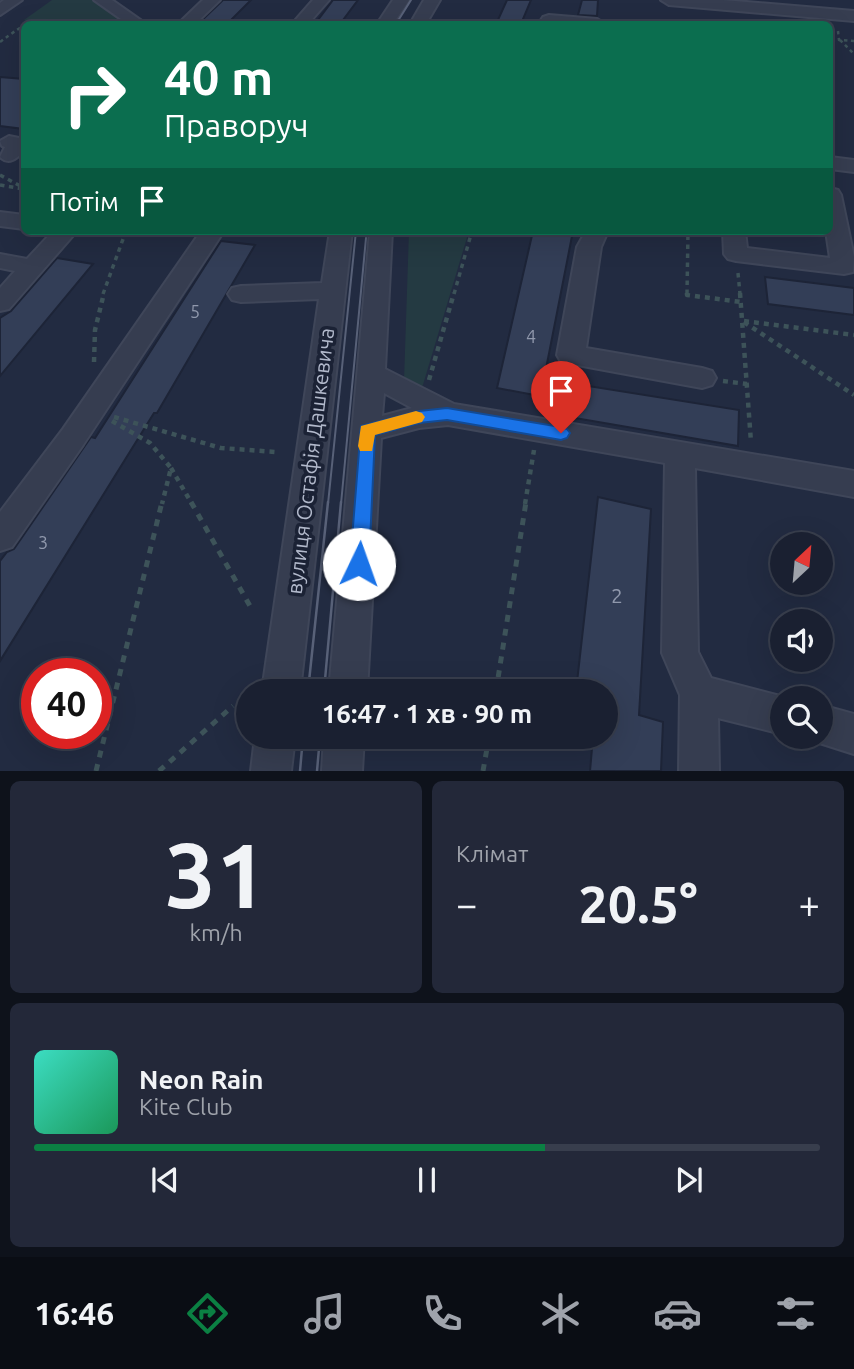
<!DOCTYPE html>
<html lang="uk">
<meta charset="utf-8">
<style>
:root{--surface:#1a2031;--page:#232839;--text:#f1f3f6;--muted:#9fa3ab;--line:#383e4d;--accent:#0b8043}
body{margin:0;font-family:Ubuntu,sans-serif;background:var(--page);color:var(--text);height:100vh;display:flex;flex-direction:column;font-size:26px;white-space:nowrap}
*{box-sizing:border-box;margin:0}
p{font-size:23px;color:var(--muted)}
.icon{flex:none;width:38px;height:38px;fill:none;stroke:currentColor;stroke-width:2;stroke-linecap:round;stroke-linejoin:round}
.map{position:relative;height:771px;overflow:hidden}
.panel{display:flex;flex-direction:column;gap:10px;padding:10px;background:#0e121b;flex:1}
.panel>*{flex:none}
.top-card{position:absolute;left:21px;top:21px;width:812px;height:214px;border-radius:10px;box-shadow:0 7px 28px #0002,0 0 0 2px var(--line);background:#0b6e4f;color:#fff;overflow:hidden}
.needle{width:46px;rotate:26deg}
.buttons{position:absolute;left:770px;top:532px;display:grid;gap:14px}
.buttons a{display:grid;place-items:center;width:63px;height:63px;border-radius:50%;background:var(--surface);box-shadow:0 7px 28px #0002,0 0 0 2px var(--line);font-size:35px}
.speed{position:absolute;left:21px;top:658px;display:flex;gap:14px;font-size:35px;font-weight:700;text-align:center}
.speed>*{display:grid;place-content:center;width:91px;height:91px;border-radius:50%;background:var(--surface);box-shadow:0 7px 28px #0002,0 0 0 2px var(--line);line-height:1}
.speed .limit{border:10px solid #d22;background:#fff;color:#111}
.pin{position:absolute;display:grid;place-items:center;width:60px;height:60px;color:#fff;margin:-72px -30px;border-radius:50% 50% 50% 0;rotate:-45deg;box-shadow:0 0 7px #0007}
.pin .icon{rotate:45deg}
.me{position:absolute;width:77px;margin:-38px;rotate:3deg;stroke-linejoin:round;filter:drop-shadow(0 0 5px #0008)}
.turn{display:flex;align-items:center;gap:24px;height:147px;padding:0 28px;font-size:32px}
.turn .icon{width:91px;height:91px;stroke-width:2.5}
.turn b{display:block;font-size:49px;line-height:60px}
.then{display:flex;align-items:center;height:66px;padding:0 28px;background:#0003;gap:14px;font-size:26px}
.big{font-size:52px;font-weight:600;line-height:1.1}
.panel .card{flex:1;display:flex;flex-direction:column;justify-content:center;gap:10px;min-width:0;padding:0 24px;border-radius:10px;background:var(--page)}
.panel .dial{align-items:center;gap:0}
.dial b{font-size:91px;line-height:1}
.song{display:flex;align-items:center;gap:21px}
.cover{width:84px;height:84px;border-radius:10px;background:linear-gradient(135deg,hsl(170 70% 55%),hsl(150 70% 35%))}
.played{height:7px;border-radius:4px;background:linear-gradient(90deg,var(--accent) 65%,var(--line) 65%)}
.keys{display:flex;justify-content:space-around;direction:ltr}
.heat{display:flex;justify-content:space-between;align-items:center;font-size:38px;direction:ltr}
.panel .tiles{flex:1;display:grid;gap:10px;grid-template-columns:1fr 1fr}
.card:last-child{grid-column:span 2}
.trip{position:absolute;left:236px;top:679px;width:382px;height:70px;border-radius:35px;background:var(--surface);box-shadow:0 7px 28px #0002,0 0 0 2px var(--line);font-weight:600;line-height:70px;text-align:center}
.tab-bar{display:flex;height:112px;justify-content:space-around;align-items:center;background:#0a0d14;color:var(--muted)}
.tab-bar .icon{width:49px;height:49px}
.tab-bar .current{color:var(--accent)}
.tab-bar b{font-size:32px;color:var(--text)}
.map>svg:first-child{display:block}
.green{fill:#243a42}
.building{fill:#333e57;stroke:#1d2437;stroke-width:2}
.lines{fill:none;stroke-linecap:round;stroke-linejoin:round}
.minor-casing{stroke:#3f4659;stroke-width:4}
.path-far3{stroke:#3d5359;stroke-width:2.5;stroke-dasharray:3.5 3.5;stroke-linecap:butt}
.path-far2{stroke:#3d5359;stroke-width:3.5;stroke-dasharray:4.5 4.5;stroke-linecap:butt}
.path-far1{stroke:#3d5359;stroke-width:4.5;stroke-dasharray:5 5;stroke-linecap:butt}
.path{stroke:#3d5359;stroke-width:5;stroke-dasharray:7 7;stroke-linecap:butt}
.minor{fill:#363d50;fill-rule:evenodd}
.tram-far1{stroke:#586178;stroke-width:2}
.tram{stroke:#586178;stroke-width:2.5}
.route{fill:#1a73e8;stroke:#114b97;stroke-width:2}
.slow{fill:#f59e0b}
.labels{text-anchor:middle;stroke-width:7;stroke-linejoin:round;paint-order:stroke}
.number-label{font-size:18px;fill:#9098ac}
.street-label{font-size:21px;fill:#b2b9cb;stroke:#1b2235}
.near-number-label{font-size:21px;fill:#9098ac}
</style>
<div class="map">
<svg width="854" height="771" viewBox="0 0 854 771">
<rect width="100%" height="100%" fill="#222b41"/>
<g class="green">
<polygon points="52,0 95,0 127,24 39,24 24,20"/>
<polygon points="409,231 469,231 422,388 404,381"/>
</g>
<g class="building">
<polygon points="251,0 227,24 198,24 223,0"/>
<polygon points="333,0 358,0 340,24 315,24"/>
<polygon points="507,0 531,0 521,24 497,22"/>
<polygon points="582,0 598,0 597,16 578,15"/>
<polygon points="0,77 24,79 24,129 0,126"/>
<polygon points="533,231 573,231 544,379 739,410 738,446 540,412 540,396 497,388"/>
<polygon points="221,241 255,245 157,413 154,413 0,661 0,561 7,552 14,549 91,437 95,438"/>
<polygon points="57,258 93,264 0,376 0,318 11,311"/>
<polygon points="765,277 854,288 854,315 768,304"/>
<polygon points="598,497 651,509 639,715 663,722 661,771 590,771 593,737 606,737 606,691 576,691"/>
</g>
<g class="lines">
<defs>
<g id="minor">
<polygon points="4,0 22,0 0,15 0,3"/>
<polygon points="94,0 112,0 146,24 128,24"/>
<polygon points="203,0 220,0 195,24 178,24"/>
<polygon points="313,0 329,0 308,24 292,24"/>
<polygon points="393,0 409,0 393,24 377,24"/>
<polygon points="424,0 440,0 426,24 410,24"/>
<polygon points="661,0 723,0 854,11 854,21 669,5"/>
<polygon points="549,15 597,19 605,24 543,23 541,20 543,17"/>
<path d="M 9,136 L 24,139 L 24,151 C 17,158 9,166 0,157 L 5,147 L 2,146 L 0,141 Z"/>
<polygon points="830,157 854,160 854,172 830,169"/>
<polygon points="830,188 838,190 841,195 854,257 853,272 844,274 736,261 728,259 724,254 723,231 745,231 747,248 830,258 826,231 830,231"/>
<polygon points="0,212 24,215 24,229 0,226"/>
<polygon points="53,231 77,231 9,309 0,311 0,288 15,271 0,268 0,254 27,259"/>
<polygon points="201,231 224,231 83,445 12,547 0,551 0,512 63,429"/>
<polygon points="330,231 352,231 300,691 262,691 319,299 241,302 232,300 228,294 232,288 241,286 322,283"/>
<path d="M 370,231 L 392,231 L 385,369 L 454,404 L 854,471 L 854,497 L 695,468 L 698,652 L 711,678 L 788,698 L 782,698 L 782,734 L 718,718 L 719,771 L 679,771 L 680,695 L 662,653 L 665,463 L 448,425 L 419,428 L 381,438 L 367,691 L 329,691 ZM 384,393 L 412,408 L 382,416 Z"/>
<polygon points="586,231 608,231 601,247 586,348 702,368 712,371 716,378 712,385 702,388 561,362 557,355 577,247"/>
<polygon points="821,705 854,714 854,754 807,739 806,737 821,737"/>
<polygon points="255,737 295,737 291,771 251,771"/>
<polygon points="324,737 364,737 362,771 322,771"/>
</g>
</defs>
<use href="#minor" class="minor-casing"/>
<g class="path-far3">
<polyline points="838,31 839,40 854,41"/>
<polyline points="840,40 854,54"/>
<path d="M 0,42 C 27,22 35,16 69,24"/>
</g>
<g class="path-far2">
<polyline points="0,175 24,188"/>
<polyline points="0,185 23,189"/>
<polyline points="738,273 740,294"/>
<polyline points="103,294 126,231"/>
<polyline points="454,294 472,231"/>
<polyline points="687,294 688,231"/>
</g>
<g class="path-far1">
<polyline points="687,293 687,295 741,302"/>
<polyline points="740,293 751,442"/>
<polyline points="744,321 854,335"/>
<polyline points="744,322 854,395"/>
<polyline points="94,362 95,330 104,293"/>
<polyline points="429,380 454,293"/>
<polyline points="723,381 747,384"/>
<polyline points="114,417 221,448 276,452"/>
<polyline points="112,421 150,443 171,468 162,504"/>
<polyline points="171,468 192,504"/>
<polyline points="525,504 534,450"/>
</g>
<g class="path">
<polyline points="191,502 250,606"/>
<polyline points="496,691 526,502"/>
<polyline points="96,771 162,502"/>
<polyline points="159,771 233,706"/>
<polyline points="483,771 489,737"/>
</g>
<use href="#minor" class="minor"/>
<g class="tram-far1">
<polyline points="396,24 411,0"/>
<polyline points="328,504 356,231"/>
<polyline points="341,504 366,238"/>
</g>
<g class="tram">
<polyline points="308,691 328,502"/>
<polyline points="324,691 341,502"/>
<polyline points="300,771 303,737"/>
<polyline points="317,771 320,737"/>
</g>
</g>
<polygon class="route" points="447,408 561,427 567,429 570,433 567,438 561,440 447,420 419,423 375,435 369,564 366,570 359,572 353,570 350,564 361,426 419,411"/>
<polygon class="slow" points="416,411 422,413 425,417 422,422 375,435 372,451 360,451 358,446 361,426"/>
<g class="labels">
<g class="number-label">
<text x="195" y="318">5</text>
<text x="531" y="343">4</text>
<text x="43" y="549">3</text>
</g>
<g class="street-label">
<text transform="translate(311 461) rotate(-83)" y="7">вулиця Остафія Дашкевича</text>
</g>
<g class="near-number-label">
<text x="617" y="603">2</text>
</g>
</g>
</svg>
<div class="buttons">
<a><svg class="needle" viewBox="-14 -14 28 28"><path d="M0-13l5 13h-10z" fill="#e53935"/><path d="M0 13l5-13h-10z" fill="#9fa3ab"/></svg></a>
<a><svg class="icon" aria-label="sound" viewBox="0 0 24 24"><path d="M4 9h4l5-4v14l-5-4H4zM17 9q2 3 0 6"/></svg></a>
<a><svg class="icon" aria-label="search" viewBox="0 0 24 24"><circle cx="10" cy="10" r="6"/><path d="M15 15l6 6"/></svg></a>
</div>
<div class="speed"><div class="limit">40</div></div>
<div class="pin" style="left:561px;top:433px;background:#d93025"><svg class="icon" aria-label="arrive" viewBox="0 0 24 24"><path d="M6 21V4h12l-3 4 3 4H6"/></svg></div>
<svg class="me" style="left:359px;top:564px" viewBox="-20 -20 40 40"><circle r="19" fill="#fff"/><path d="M0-13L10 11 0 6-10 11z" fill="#1a73e8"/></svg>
<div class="trip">16:47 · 1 хв · 90 m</div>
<div class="top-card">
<div class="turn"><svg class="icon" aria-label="right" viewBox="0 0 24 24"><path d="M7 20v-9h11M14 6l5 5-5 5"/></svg><div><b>40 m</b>Праворуч</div></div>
<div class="then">Потім<svg class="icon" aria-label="arrive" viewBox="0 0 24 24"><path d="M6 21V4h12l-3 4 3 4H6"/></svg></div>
</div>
</div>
<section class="panel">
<div class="tiles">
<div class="card dial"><b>31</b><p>km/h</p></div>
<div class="card"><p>Клімат</p>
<div class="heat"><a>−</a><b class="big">20.5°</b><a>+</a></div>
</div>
<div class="card">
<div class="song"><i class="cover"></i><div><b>Neon Rain</b><p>Kite Club</p></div></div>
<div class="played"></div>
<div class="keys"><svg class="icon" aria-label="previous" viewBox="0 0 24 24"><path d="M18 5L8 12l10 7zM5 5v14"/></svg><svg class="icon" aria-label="pause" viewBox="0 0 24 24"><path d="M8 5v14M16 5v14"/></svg><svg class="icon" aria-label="next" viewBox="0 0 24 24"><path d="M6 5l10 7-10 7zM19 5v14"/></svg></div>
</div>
</div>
</section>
<nav class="tab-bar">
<b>16:46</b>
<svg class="icon current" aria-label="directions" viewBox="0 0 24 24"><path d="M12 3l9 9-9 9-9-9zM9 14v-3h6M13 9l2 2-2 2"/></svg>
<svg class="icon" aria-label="music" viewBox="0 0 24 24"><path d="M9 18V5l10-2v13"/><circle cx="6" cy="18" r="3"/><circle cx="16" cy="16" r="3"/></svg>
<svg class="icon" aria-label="phone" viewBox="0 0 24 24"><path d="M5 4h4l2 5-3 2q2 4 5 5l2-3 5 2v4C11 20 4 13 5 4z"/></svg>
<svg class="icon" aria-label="climate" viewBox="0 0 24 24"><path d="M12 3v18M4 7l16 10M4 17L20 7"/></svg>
<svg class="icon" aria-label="car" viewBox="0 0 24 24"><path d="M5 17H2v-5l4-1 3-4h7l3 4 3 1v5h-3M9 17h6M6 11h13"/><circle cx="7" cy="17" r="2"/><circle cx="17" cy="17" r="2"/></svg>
<svg class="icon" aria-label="filters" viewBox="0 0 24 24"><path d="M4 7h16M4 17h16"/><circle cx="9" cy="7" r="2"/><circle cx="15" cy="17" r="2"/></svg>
</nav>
